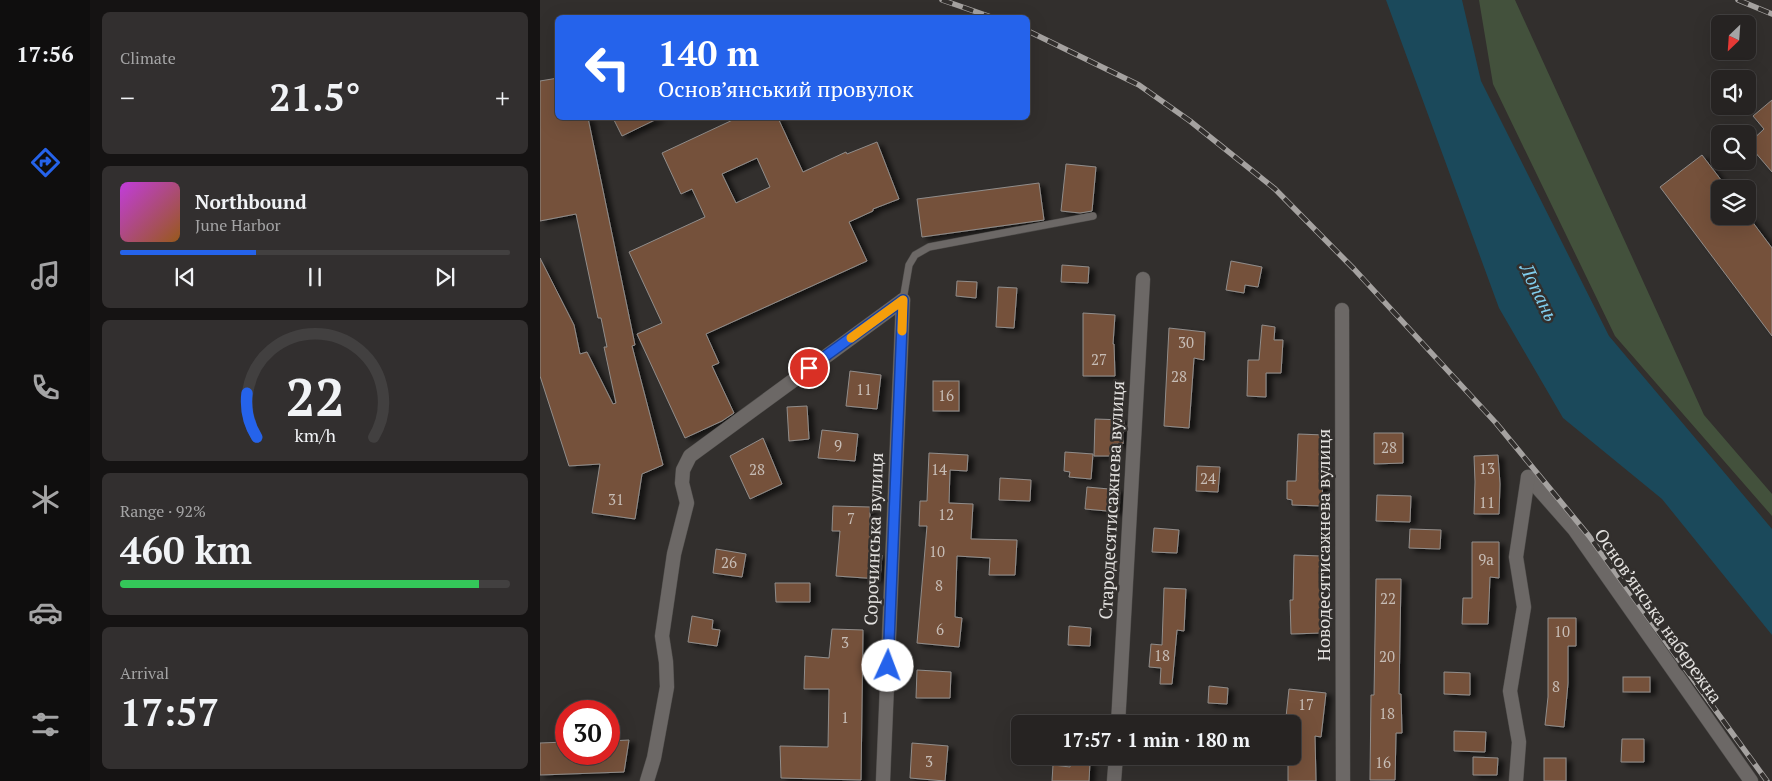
<!DOCTYPE html>
<meta charset="utf-8">
<style>
:root{--surface:#262322;--page:#322f2f;--text:#f1f3f6;--muted:#a4a4a5;--line:#424040;--accent:#2563eb}
body{margin:0;font-family:"PT Serif",serif;background:var(--page);color:var(--text);height:100vh;display:flex;flex-direction:column;font-size:19px;white-space:nowrap}
*{box-sizing:border-box;margin:0}
p{font-size:16px;color:var(--muted)}
.icon{flex:none;width:28px;height:28px;fill:none;stroke:currentColor;stroke-width:2;stroke-linecap:round;stroke-linejoin:round}
.map{position:relative;flex:1;overflow:hidden}
.details{display:flex;flex-direction:column;gap:12px;padding:12px;background:#151313;width:450px}
.details>*{flex:none}
.top-card{position:absolute;left:15px;top:15px;width:475px;height:105px;border-radius:8px;box-shadow:0 5px 20px #0002,0 0 0 1px var(--line);background:#2563eb;color:#fff;overflow:hidden}
.needle{width:32px;rotate:205deg}
.buttons{position:absolute;left:1171px;top:15px;display:grid;gap:10px}
.buttons a{display:grid;place-items:center;width:45px;height:45px;border-radius:8px;background:var(--surface);box-shadow:0 5px 20px #0002,0 0 0 1px var(--line);font-size:25px}
.speed{position:absolute;left:15px;top:700px;display:flex;gap:10px;font-size:25px;font-weight:700;text-align:center}
.speed>*{display:grid;place-content:center;width:65px;height:65px;border-radius:50%;background:var(--surface);box-shadow:0 5px 20px #0002,0 0 0 1px var(--line);line-height:1}
.speed .limit{border:8px solid #d22;background:#fff;color:#111}
.pin{position:absolute;display:grid;place-items:center;width:42px;height:42px;color:#fff;margin:-21px;border:2px solid #fff;border-radius:50%;box-shadow:0 1px 5px #0007}
.me{position:absolute;width:55px;margin:-28px;rotate:2deg;stroke-linejoin:round;filter:drop-shadow(0 0 4px #0008)}
.turn{display:flex;align-items:center;gap:18px;height:105px;padding:0 20px;font-size:22px}
.turn .icon{width:65px;height:65px;stroke-width:2.5}
.turn b{display:block;font-size:35px;line-height:42px}
.big{font-size:38px;font-weight:800;line-height:1.1}
.details .widget{flex:1;display:flex;flex-direction:column;justify-content:center;gap:8px;min-width:0;padding:0 18px;border-radius:8px;background:var(--page)}
.details .dial{align-items:center;gap:0}
.dial svg{height:130px;overflow:visible;fill:none;stroke:var(--line);stroke-width:7;stroke-linecap:round;text-anchor:middle}
.dial text{fill:var(--text);stroke:none}
.song{display:flex;align-items:center;gap:15px}
.cover{width:60px;height:60px;border-radius:8px;background:linear-gradient(135deg,hsl(290 70% 55%),hsl(30 70% 35%))}
.played{height:5px;border-radius:2px;background:linear-gradient(90deg,var(--accent) 35%,var(--line) 35%)}
.keys{display:flex;justify-content:space-around;direction:ltr}
.heat{display:flex;justify-content:space-between;align-items:center;font-size:28px;direction:ltr}
.charge{height:8px;border-radius:4px;background:linear-gradient(90deg,#34c759 92%,var(--line) 0)}
.trip{position:absolute;left:471px;top:715px;width:290px;height:50px;border-radius:8px;background:var(--surface);box-shadow:0 5px 20px #0002,0 0 0 1px var(--line);font-weight:800;line-height:50px;text-align:center}
main{display:flex;flex:1;min-height:0}
.tabs{display:flex;flex-direction:column;width:90px;justify-content:space-around;align-items:center;background:#0f0e0e;color:var(--muted)}
.tabs .icon{width:35px;height:35px}
.tabs .on{color:var(--accent)}
.tabs b{font-size:22px;color:var(--text)}
.map>svg:first-child{display:block}
.green{fill:#43513c}
.water{fill:#1b495b}
.building{fill:#74513a;stroke:#918d8b;fill-rule:evenodd;filter:url(#shadow)}
.lines{fill:none;stroke-linecap:round;stroke-linejoin:round}
.lane-casing{stroke:#4e4c4a;stroke-width:8}
.street-casing{stroke:#4e4c4a;stroke-width:15}
.lane{stroke:#6c6866;stroke-width:7}
.street{stroke:#6c6866;stroke-width:14}
.rail-casing{stroke:#a5a2a0;stroke-width:5.5}
.rail{stroke:#322f2d;stroke-width:4;stroke-dasharray:11;stroke-linecap:butt}
.route-casing{stroke:#184099;stroke-width:12}
.route{stroke:#2563eb;stroke-width:9}
.slow{stroke:#f59e0b;stroke-width:9}
.labels{text-anchor:middle;stroke-width:5;stroke-linejoin:round;paint-order:stroke}
.number-label{font-size:15px;fill:#c7bdb6}
.street-label{font-size:18px;fill:#e3e1df;stroke:#322f2d}
.water-label{font-size:19px;font-style:italic;fill:#80cded;stroke:#322f2d}
</style>
<main>
<nav class="tabs">
<b>17:56</b>
<svg class="icon on" aria-label="directions" viewBox="0 0 24 24"><path d="M12 3l9 9-9 9-9-9zM9 14v-3h6M13 9l2 2-2 2"/></svg>
<svg class="icon" aria-label="music" viewBox="0 0 24 24"><path d="M9 18V5l10-2v13"/><circle cx="6" cy="18" r="3"/><circle cx="16" cy="16" r="3"/></svg>
<svg class="icon" aria-label="phone" viewBox="0 0 24 24"><path d="M5 4h4l2 5-3 2q2 4 5 5l2-3 5 2v4C11 20 4 13 5 4z"/></svg>
<svg class="icon" aria-label="climate" viewBox="0 0 24 24"><path d="M12 3v18M4 7l16 10M4 17L20 7"/></svg>
<svg class="icon" aria-label="car" viewBox="0 0 24 24"><path d="M5 17H2v-5l4-1 3-4h7l3 4 3 1v5h-3M9 17h6M6 11h13"/><circle cx="7" cy="17" r="2"/><circle cx="17" cy="17" r="2"/></svg>
<svg class="icon" aria-label="filters" viewBox="0 0 24 24"><path d="M4 7h16M4 17h16"/><circle cx="9" cy="7" r="2"/><circle cx="15" cy="17" r="2"/></svg>
</nav>
<section class="details">
<div class="widget"><p>Climate</p>
<div class="heat"><a>−</a><b class="big">21.5°</b><a>+</a></div>
</div>
<div class="widget">
<div class="song"><i class="cover"></i><div><b>Northbound</b><p>June Harbor</p></div></div>
<div class="played"></div>
<div class="keys"><svg class="icon" aria-label="previous" viewBox="0 0 24 24"><path d="M18 5L8 12l10 7zM5 5v14"/></svg><svg class="icon" aria-label="pause" viewBox="0 0 24 24"><path d="M8 5v14M16 5v14"/></svg><svg class="icon" aria-label="next" viewBox="0 0 24 24"><path d="M6 5l10 7-10 7zM19 5v14"/></svg></div>
</div>
<div class="widget dial"><svg viewBox="0 0 100 80">
<path d="M14 69A42 42 0 1 1 86 69"/>
<path d="M14 69A42 42 0 0 1 8 42" stroke="#2563eb"/>
<text x="50" y="56" font-size="32" font-weight="700">22</text>
<text x="50" y="72" font-size="11">km/h</text>
</svg></div>
<div class="widget"><p>Range · 92%</p><b class="big">460 km</b><div class="charge"></div></div>
<div class="widget"><p>Arrival</p><b class="big">17:57</b></div>
</section>
<div class="map">
<svg width="1232" height="781" viewBox="0 0 1232 781">
<defs>
<filter id="shadow"><feDropShadow dx="5.5" dy="3" stdDeviation="2.5" flood-color="#0009"/></filter>
</defs>
<rect width="100%" height="100%" fill="#322f2d"/>
<polygon class="green" points="939,0 975,0 1164,415 1232,494 1232,516 1075,336 953,84"/>
<polygon class="water" points="846,0 922,0 941,81 1069,336 1232,529 1232,635 1122,499 1023,418 959,308"/>
<g class="building">
<polygon points="18,78 18,118 48,118 95,345 92,346 123,465 102,474 95,519 52,513 60,464 29,466 0,376 0,258 34,325 40,354 47,352 73,404 76,403 64,347 67,347 61,318 58,318 36,214 0,221 0,81"/>
<polygon points="1232,100 1232,172 1208,144 1224,129 1213,116"/>
<polygon points="73,118 119,118 82,136"/>
<path d="M 197,118 L 238,118 L 263,172 L 306,152 L 307,154 L 337,142 L 359,199 L 333,209 L 333,211 L 309,222 L 327,261 L 166,334 L 179,363 L 172,366 L 194,413 L 182,421 L 145,438 L 97,334 L 122,323 L 89,252 L 165,217 L 152,189 L 141,194 L 122,153 ZM 217,158 L 230,187 L 196,203 L 182,174 Z"/>
<polygon points="1162,155 1188,189 1180,189 1180,216 1208,216 1232,248 1232,336 1120,187"/>
<polygon points="526,164 556,167 552,211 540,213 521,211"/>
<polygon points="499,183 504,220 382,237 377,199"/>
<polygon points="691,261 722,267 718,287 705,285 704,293 686,290"/>
<polygon points="522,265 549,267 548,283 521,282"/>
<polygon points="417,281 437,282 436,298 416,296"/>
<polygon points="458,287 477,288 474,328 456,327"/>
<polygon points="543,313 575,315 573,344 574,344 575,376 543,376"/>
<polygon points="722,325 735,327 734,340 743,340 741,373 726,373 726,397 707,396 708,360 719,360"/>
<polygon points="629,328 665,332 664,360 654,358 649,428 624,426"/>
<polygon points="310,371 341,375 337,409 306,406"/>
<rect x="393" y="381" width="26" height="30"/>
<polygon points="267,406 269,439 249,441 247,407"/>
<polygon points="555,419 584,420 583,444 573,444 573,456 554,456"/>
<polygon points="282,430 318,434 315,461 278,458"/>
<polygon points="834,433 863,433 863,463 834,464"/>
<polygon points="758,434 784,435 782,506 752,505 752,500 747,499 747,481 756,481"/>
<polygon points="223,438 242,484 210,499 190,456"/>
<polygon points="525,452 553,454 551,479 529,477 530,472 524,471"/>
<polygon points="389,453 428,455 427,471 410,470 409,503 433,504 431,539 477,540 475,575 449,575 450,558 417,556 415,617 422,618 419,647 377,643 387,526 379,526 380,501 387,501"/>
<polygon points="958,455 960,484 959,514 934,514 935,482 934,456"/>
<polygon points="657,466 680,467 678,492 656,491"/>
<polygon points="460,478 491,480 490,501 459,500"/>
<polygon points="547,487 580,490 578,512 545,509"/>
<polygon points="837,495 871,496 870,522 836,521"/>
<polygon points="293,506 330,507 330,554 342,555 340,579 296,576 300,531 292,531"/>
<polygon points="614,528 639,530 637,553 612,552"/>
<polygon points="870,529 901,530 900,549 869,548"/>
<polygon points="932,542 959,542 959,578 950,577 948,624 922,624 923,598 932,598"/>
<polygon points="176,549 206,554 202,577 173,573"/>
<polygon points="754,555 781,556 781,633 751,634 750,600 753,600"/>
<polygon points="836,579 861,579 859,694 861,694 862,733 856,733 855,780 830,780 831,695 834,695"/>
<polygon points="235,583 270,583 270,602 236,602"/>
<polygon points="624,588 646,589 644,631 637,630 632,684 620,684 621,668 609,667 611,644 622,645"/>
<polygon points="152,616 173,620 172,629 180,630 177,646 148,642"/>
<polygon points="1008,618 1036,618 1036,646 1028,646 1028,683 1024,727 1005,725 1008,697"/>
<polygon points="529,626 551,628 550,646 528,645"/>
<polygon points="292,629 323,630 321,780 241,778 240,746 288,747 289,689 264,689 265,656 289,658"/>
<polygon points="377,670 411,672 410,698 376,698"/>
<polygon points="904,672 930,673 930,695 904,694"/>
<rect x="1083" y="677" width="27" height="15"/>
<polygon points="669,686 688,688 687,704 668,703"/>
<polygon points="749,689 786,693 781,737 775,736 776,781 748,781 748,761 752,761 752,718 746,717"/>
<polygon points="914,731 946,732 945,752 914,751"/>
<polygon points="1082,739 1104,739 1104,762 1081,762"/>
<polygon points="89,740 84,772 0,775 0,743 26,742 26,754 69,754 69,741"/>
<polygon points="372,743 408,746 405,781 370,778"/>
<polygon points="933,757 958,758 957,775 933,775"/>
<rect x="1004" y="758" width="22" height="23"/>
<polygon points="531,761 550,762 549,781 512,781 513,765 530,767"/>
</g>
<g class="lines">
<defs>
<polyline id="lane" points="363,300 369,265 375,255 389,247 553,216"/>
<g id="street">
<polyline points="802,310 803,781"/>
<polyline points="988,477 1034,529 1211,781"/>
<polyline points="578,724 603,279"/>
<polyline points="107,781 114,758 127,687 126,662 122,636 134,554 147,503 142,483 143,470 150,456 363,300"/>
<polyline points="343,781 363,300"/>
<polyline points="574,781 576,756"/>
<polyline points="976,781 979,742 970,691 984,607 976,557 988,477"/>
</g>
</defs>
<use href="#lane" class="lane-casing"/>
<use href="#street" class="street-casing"/>
<use href="#lane" class="lane"/>
<use href="#street" class="street"/>
<defs>
<g id="rail">
<polyline points="402,0 454,18"/>
<polyline points="1198,0 1232,14"/>
<polyline points="488,31 599,85 650,121 735,189 814,269 956,423 1049,536 1227,781"/>
</g>
</defs>
<use href="#rail" class="rail-casing"/>
<use href="#rail" class="rail"/>
</g>
<g class="lines">
<defs>
<polyline id="route" points="269,368 363,300 348,666"/>
</defs>
<use href="#route" class="route-casing"/>
<use href="#route" class="route"/>
<polyline class="slow" points="311,338 363,300 362,331"/>
</g>
<g class="labels">
<g class="number-label">
<text x="646" y="348">30</text>
<text x="559" y="365">27</text>
<text x="639" y="382">28</text>
<text x="324" y="395">11</text>
<text x="406" y="401">16</text>
<text x="298" y="451">9</text>
<text x="849" y="453">28</text>
<text x="947" y="474">13</text>
<text x="217" y="475">28</text>
<text x="399" y="475">14</text>
<text x="668" y="484">24</text>
<text x="76" y="505">31</text>
<text x="947" y="508">11</text>
<text x="406" y="520">12</text>
<text x="311" y="524">7</text>
<text x="397" y="557">10</text>
<text x="946" y="565">9а</text>
<text x="189" y="568">26</text>
<text x="399" y="591">8</text>
<text x="848" y="604">22</text>
<text x="400" y="635">6</text>
<text x="1022" y="637">10</text>
<text x="305" y="648">3</text>
<text x="622" y="661">18</text>
<text x="847" y="662">20</text>
<text x="1016" y="692">8</text>
<text x="766" y="710">17</text>
<text x="847" y="719">18</text>
<text x="305" y="723">1</text>
<text x="389" y="767">3</text>
<text x="843" y="768">16</text>
</g>
<g class="street-label">
<text transform="translate(572 500) rotate(-87)" y="6">Стародесятисажнева вулиця</text>
<text transform="translate(334 539) rotate(-88)" y="6">Сорочинська вулиця</text>
<text transform="translate(784 545) rotate(-90)" y="6">Новодесятисажнева вулиця</text>
<text transform="translate(1118 616) rotate(55)" y="6">Основ’янська набережна</text>
</g>
<g class="water-label">
<text transform="translate(999 292) rotate(64)" y="7">Лопань</text>
</g>
</g>
</svg>
<div class="buttons">
<a><svg class="needle" viewBox="-14 -14 28 28"><path d="M0-13l5 13h-10z" fill="#e53935"/><path d="M0 13l5-13h-10z" fill="#a4a4a5"/></svg></a>
<a><svg class="icon" aria-label="sound" viewBox="0 0 24 24"><path d="M4 9h4l5-4v14l-5-4H4zM17 9q2 3 0 6"/></svg></a>
<a><svg class="icon" aria-label="search" viewBox="0 0 24 24"><circle cx="10" cy="10" r="6"/><path d="M15 15l6 6"/></svg></a>
<a><svg class="icon" aria-label="layers" viewBox="0 0 24 24"><path d="M12 4l9 5-9 5-9-5zM3 14l9 5 9-5"/></svg></a>
</div>
<div class="speed"><div class="limit">30</div></div>
<div class="pin" style="left:269px;top:368px;background:#d93025"><svg class="icon" aria-label="arrive" viewBox="0 0 24 24"><path d="M6 21V4h12l-3 4 3 4H6"/></svg></div>
<svg class="me" style="left:348px;top:666px" viewBox="-20 -20 40 40"><circle r="19" fill="#fff"/><path d="M0-13L10 11 0 6-10 11z" fill="#2563eb"/></svg>
<div class="trip">17:57 · 1 min · 180 m</div>
<div class="top-card">
<div class="turn"><svg class="icon" aria-label="left" viewBox="0 0 24 24"><path d="M17 20v-9H6M10 6l-5 5 5 5"/></svg><div><b>140 m</b>Основ’янський провулок</div></div>
</div>
</div>
</main>
